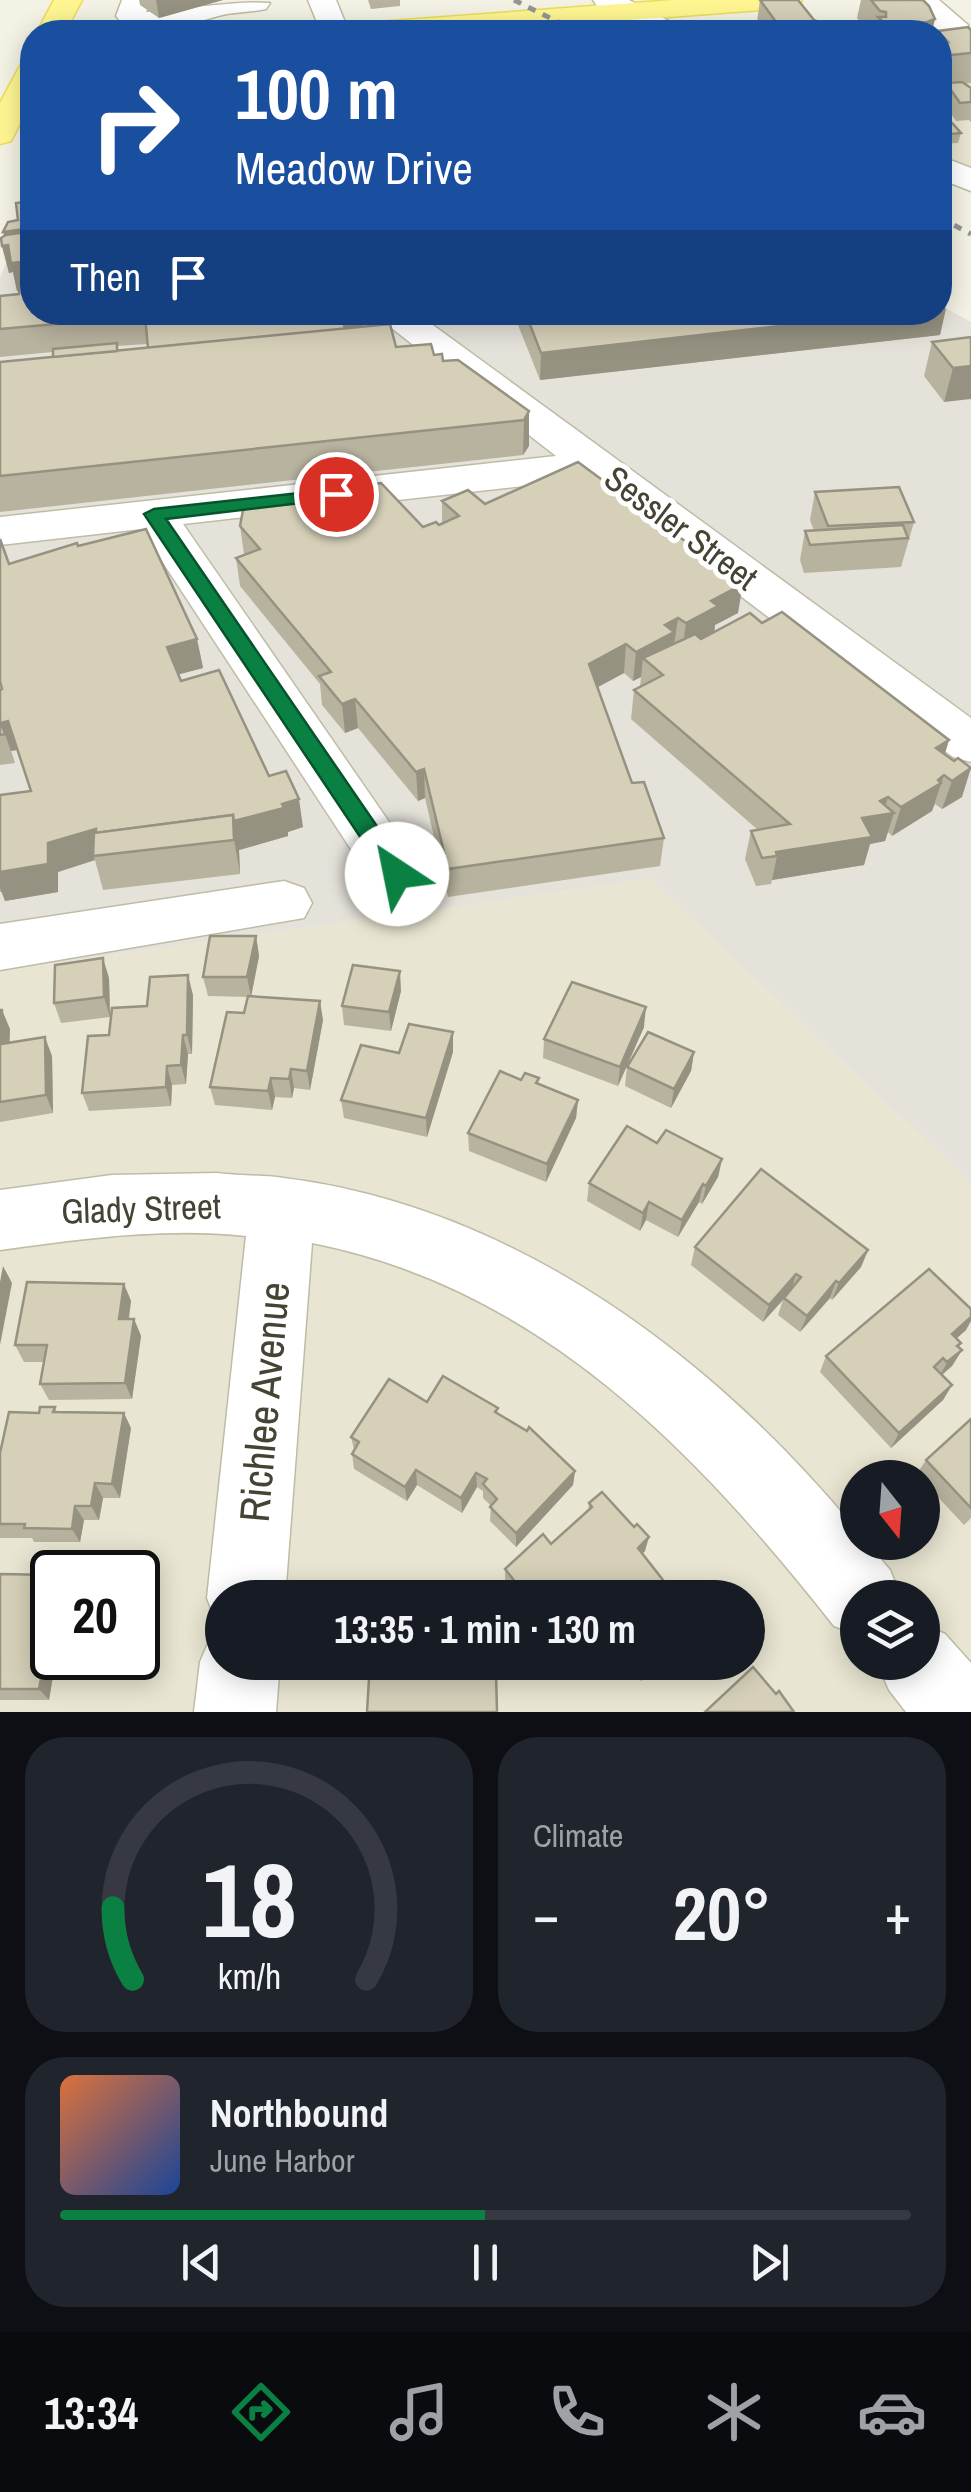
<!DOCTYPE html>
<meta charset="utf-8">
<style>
:root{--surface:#171b24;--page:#20242c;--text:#f1f3f6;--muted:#9ea1a6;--line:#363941;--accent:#0b8043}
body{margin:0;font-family:"Archivo Narrow",sans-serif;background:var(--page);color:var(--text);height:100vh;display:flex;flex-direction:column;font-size:38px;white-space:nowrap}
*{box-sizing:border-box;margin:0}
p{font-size:32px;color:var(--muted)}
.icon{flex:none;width:55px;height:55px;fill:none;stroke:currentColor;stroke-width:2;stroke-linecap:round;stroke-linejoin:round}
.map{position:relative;height:1712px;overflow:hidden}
.details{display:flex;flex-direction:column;gap:25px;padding:25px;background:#0d0f14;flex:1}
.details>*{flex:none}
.hud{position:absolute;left:20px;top:20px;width:932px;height:305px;border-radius:40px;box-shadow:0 5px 25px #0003;background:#1a4fa0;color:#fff;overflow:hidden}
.needle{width:65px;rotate:163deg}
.fabs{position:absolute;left:840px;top:1460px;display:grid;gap:20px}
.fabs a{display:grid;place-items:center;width:100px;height:100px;border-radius:50%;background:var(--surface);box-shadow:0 5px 25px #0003;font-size:50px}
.speed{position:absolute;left:30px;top:1550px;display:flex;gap:20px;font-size:50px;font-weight:700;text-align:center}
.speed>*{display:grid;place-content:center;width:130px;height:130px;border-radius:50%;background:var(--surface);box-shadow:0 5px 25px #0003;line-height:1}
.speed .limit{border:5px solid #111;border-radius:15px;background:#fff;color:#111}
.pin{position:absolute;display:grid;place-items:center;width:85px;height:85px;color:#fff;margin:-42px;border:5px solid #fff;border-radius:50%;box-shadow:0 2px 10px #0007}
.me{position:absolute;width:110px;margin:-55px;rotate:326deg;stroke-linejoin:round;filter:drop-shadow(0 0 8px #0008)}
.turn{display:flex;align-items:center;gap:35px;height:210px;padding:0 50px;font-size:45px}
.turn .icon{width:130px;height:130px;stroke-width:2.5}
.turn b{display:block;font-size:70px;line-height:85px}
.then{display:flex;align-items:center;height:95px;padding:0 50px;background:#0003;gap:20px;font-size:38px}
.big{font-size:75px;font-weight:800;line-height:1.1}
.details .card{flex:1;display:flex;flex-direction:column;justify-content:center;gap:15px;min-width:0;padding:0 35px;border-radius:40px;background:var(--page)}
.details .dial{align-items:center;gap:0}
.dial svg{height:260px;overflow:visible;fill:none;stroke:var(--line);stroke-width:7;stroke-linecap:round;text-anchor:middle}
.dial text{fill:var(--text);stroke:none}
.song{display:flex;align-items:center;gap:30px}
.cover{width:120px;height:120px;border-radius:15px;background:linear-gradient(135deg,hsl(20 70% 55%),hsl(220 70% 35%))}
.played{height:10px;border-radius:5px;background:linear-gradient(90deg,var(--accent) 50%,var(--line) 50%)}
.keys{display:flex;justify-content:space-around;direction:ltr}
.heat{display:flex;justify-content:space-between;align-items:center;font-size:55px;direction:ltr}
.details .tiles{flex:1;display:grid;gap:25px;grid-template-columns:1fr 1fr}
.card:last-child{grid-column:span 2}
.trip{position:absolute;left:205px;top:1580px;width:560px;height:100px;border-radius:50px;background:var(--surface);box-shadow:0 5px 25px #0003;font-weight:800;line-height:100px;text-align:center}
.tab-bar{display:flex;height:160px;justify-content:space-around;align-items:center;background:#090b0e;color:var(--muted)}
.tab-bar .icon{width:70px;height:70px}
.tab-bar .selected{color:var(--accent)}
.tab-bar b{font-size:45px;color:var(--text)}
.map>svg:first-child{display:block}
.residential{fill:#e8e5d2;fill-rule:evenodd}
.industrial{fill:#e5e2da}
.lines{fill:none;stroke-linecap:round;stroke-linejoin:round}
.minor-casing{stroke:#bfbca6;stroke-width:3}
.major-casing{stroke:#ebdd5b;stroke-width:3}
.minor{fill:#fff;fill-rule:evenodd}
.major{fill:#fff692;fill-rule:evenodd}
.rail{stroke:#959595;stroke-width:5;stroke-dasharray:8 8;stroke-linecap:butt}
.wall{fill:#b8b39f;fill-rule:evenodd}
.shaded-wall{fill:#969282}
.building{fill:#d6d0b9;stroke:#969282;stroke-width:2.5}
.route{fill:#0b8043;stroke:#07532c;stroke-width:2.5}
.labels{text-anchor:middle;stroke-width:10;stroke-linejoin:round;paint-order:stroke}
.street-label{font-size:35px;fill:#464334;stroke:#fff}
.near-street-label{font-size:42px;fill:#464334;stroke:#fff}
</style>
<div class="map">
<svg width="971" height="1712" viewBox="0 0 971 1712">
<rect width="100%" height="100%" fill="#f3f2e4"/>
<g class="residential">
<polygon points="971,83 971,168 940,153 940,86"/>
<path d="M 649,879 L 971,1183 L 971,1712 L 0,1712 L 0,971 ZM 858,1478 L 922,1478 L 922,1542 L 858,1542 ZM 52,1572 L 138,1572 L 138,1658 L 52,1658 ZM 222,1598 L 748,1598 L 748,1662 L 222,1662 ZM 858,1598 L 922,1598 L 922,1662 L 858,1662 Z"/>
</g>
<polygon class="industrial" points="32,196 32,312 940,312 940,305 971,322 971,1183 649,879 0,971 0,278"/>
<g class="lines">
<defs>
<g id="minor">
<path d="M 122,0 L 150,0 L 146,12 C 184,10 235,0 270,3 L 266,9 C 253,12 240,12 227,14 C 197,20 138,47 116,16 Z"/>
<polygon points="308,0 336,0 349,32 321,32"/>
<polygon points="593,0 629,0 678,26 683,32 647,32 597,6"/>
<polygon points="908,0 939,0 968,25 971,71 960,68 949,54 951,45"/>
<polygon points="940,156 971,168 971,191 940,179"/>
<polygon points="371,312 415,312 971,718 971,762 953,757 586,479 183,524 425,874 417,889 397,895 377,889 141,529 0,545 0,517 556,456"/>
<polygon points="284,881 304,888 312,903 304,918 0,970 0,924"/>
<path d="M 217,1173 C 239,1176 264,1175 284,1178 C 515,1207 714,1357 858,1532 L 858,1542 L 866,1542 L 890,1570 L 901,1598 L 858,1598 L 858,1635 L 834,1626 C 696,1451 540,1288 312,1243 L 285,1598 L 222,1598 L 222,1627 L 218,1626 L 207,1598 L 246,1236 C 164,1227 82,1239 0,1250 L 0,1190 L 112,1175 Z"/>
<polygon points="922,1624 945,1634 971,1663 971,1712 906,1712 889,1690 877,1662 922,1662"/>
<polygon points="222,1629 222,1662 280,1662 276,1712 194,1712 200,1662 212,1634"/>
</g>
<g id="major">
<polygon points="54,0 82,0 65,32 37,32"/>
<polygon points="674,0 802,0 798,6 788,8 473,32 349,32 354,26 364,23"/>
<polygon points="32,61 32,100 11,141 0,144 0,103 21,64"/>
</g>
</defs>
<use href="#minor" class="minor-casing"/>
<use href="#major" class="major-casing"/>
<use href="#minor" class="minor"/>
<use href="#major" class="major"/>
<g class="rail">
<polyline points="514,0 578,32"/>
<polyline points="940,218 971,234"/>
</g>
</g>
<g class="wall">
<polygon points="139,0 223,0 159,18 140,5"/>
<polygon points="368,0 400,0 400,6 371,9"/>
<polygon points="760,0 814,20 841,32 758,32 756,29"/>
<polygon points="861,0 923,0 932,32 868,32 857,18"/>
<polygon points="971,30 971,83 964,84 971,88 971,122 969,120 956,121 942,101 945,85 940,86 940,32 938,32 938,31"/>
<polygon points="940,114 961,133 958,143 940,144"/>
<path d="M 18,220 L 32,312 L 364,312 L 365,325 L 358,327 L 396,347 L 434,355 L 529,411 L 529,446 L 523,455 L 0,512 L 0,362 L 53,357 L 53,352 L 0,357 L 0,296 L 19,294 L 19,290 L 17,291 L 13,272 L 9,273 L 2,246 ZM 147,344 L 148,348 L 118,351 L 117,346 Z"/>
<polygon points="946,308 940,335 540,380 514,315 514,312 940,312"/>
<polygon points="971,337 944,402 924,376 932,342"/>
<polygon points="815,492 914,522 901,567 804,573 800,560 805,531 814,531 810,520"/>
<polygon points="287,498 423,527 442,524 442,501 485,504 738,613 715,625 714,632 762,623 949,740 945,754 962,797 942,809 935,804 932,811 892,836 888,832 885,841 870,844 864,865 772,880 771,884 756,886 745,859 751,831 758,830 631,719 634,690 640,687 641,677 633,681 624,673 597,687 632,783 664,838 660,866 448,897 425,798 418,801 358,728 345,733 322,705 320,684 240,586 236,558 244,554 240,526"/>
<polygon points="78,546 197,639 203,668 179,674 181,681 269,776 303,827 288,832 288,836 239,850 240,874 103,890 95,860 58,872 58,892 5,901 2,892 0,892 0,795 31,791 17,750 11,751 15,763 0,765 0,690 2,689 9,564"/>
<polygon points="256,936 259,956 251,996 323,1020 310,1090 294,1088 292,1098 275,1097 272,1110 215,1105 210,1087 244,1013 248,997 208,996 203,977"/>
<polygon points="109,978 110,1017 61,1023 54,1003"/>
<polygon points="401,991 391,1031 344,1025 342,1006"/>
<polygon points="193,995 192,1054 188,1054 186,1084 172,1085 171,1106 89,1111 82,1093 109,1035 147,1006"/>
<polygon points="0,1010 10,1029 9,1042 52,1056 53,1113 0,1122"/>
<polygon points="644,1027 618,1086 543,1058 544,1039"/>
<polygon points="453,1052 427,1137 344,1118 341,1100 399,1053"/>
<polygon points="694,1052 691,1071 671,1108 625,1086 627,1067"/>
<polygon points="539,1078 538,1084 578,1100 576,1118 546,1182 469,1151 468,1133 521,1080"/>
<polygon points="657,1143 722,1159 718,1177 702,1204 699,1202 678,1237 646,1220 640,1231 587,1201 589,1183"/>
<polygon points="695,1247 868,1250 861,1267 832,1300 830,1298 800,1332 778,1315 783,1300 763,1322 691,1265"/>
<polygon points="124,1284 131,1301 129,1319 134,1319 141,1336 132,1399 49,1400 40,1384 44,1362 24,1362 15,1345"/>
<polygon points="966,1330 957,1338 961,1343 958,1348 962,1350 952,1366 942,1375 952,1385 943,1400 891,1448 820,1372 826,1356"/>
<polygon points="427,1402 498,1408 497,1414 575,1471 573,1485 516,1547 490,1521 491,1506 483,1498 483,1491 477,1487 462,1513 417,1485 407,1501 354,1469 352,1454 354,1450 351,1437"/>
<polygon points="55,1407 57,1412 131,1428 120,1498 103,1498 99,1520 84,1520 80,1542 34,1542 32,1538 0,1538 0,1453 39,1413"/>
<polygon points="971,1419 971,1518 964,1525 922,1480 922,1478 920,1478 917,1474 926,1460"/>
<polygon points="589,1503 645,1551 642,1553 677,1598 517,1598 505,1582 505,1569 551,1544 588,1511"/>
<polygon points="0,1574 95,1658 92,1676 53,1676 49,1700 0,1700"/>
<polygon points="626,1662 660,1662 641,1681"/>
</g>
<g class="shaded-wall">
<polygon points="156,0 223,0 159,18"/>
<polygon points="935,19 932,32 886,32 887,26"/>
<polygon points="32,228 32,289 17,291 13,272 9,273 2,246 6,245 3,232"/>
<polygon points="940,308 946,308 940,335 540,380 541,353 903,312 940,312"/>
<polygon points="345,312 364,312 365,325 346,332"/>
<polygon points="971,366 971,399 944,402 953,368"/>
<polygon points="529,411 529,446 523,455 524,420"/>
<polygon points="743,584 738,613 715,625 714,635 682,652 686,623 711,601"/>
<polygon points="678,618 674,646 643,658 641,677 633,681 636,652 665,625"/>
<polygon points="197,639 203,668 173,676 167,647"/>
<polygon points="626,644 624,673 587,693 589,664"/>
<polygon points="355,699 358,728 345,733 342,704"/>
<polygon points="8,721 17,750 11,751 15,763 1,723"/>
<polygon points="949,740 940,768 936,748"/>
<polygon points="971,768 962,797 942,809 952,781"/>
<polygon points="424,769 425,798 418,801 416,772"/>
<polygon points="944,775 932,811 892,836 901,807"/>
<polygon points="888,797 883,814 894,813 885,841 870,844 864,865 772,880 777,856 776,852 862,818 880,801"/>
<polygon points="299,799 303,827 288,832 288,836 239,850 240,874 234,840 233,815 282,804"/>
<polygon points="96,829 93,856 95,860 58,872 58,892 5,901 0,888 0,872 48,843"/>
<polygon points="256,936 259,956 251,997 247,977"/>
<polygon points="103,958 109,978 110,1017 104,997"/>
<polygon points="400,971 401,991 391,1031 389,1012"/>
<polygon points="188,975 193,995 192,1054 187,1035"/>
<polygon points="320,1001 323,1020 310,1090 307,1071"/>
<polygon points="646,1007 644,1027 618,1086 620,1067"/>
<polygon points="2,1010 10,1029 9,1063 1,1044"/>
<polygon points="453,1032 453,1052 427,1137 426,1118"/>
<polygon points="183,1035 188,1054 186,1084 181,1065"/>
<polygon points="45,1037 52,1056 53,1113 46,1095"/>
<polygon points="694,1052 691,1071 671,1108 674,1089"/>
<polygon points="167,1066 172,1085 171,1106 166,1087"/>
<polygon points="291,1069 294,1088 292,1098 289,1079"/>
<polygon points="271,1078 275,1097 272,1110 268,1091"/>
<polygon points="578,1100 576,1118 546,1182 547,1164"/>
<polygon points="722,1159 718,1177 702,1204 706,1186"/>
<polygon points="703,1184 699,1202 678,1237 682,1220"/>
<polygon points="649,1202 646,1220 640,1231 643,1213"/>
<polygon points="868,1250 861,1267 832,1300 839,1283"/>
<polygon points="3,1266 12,1283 0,1345 0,1282"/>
<polygon points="796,1274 791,1291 763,1322 769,1305"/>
<polygon points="836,1281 830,1298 800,1332 807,1316"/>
<polygon points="124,1284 131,1301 126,1336 119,1319"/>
<polygon points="971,1317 971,1321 966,1330 943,1350 952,1334"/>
<polygon points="134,1319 141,1336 132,1399 125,1383"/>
<polygon points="961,1343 952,1358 962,1350 952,1366 938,1378 957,1346"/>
<polygon points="952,1385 943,1400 891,1448 899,1433"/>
<polygon points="124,1413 131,1428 120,1498 112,1484"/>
<polygon points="416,1470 417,1485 407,1501 405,1487"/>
<polygon points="575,1471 573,1485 516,1547 516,1533"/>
<polygon points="476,1473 477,1487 462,1513 461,1498"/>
<polygon points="95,1483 103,1498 99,1520 91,1506"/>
<polygon points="75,1506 84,1520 80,1542 72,1529"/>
<polygon points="649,1537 645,1551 635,1561 638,1548"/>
<polygon points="84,1658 95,1658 92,1676 83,1665"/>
<polygon points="652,1662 660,1662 641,1681 645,1670"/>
<polygon points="44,1664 53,1676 49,1700 39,1689"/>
</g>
<g class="building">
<polygon points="760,0 798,0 814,20 841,32 793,32 779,26"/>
<polygon points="871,0 923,0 929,6 935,19 927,22 887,26 878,17 886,17 886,12 880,11"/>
<polygon points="968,27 971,30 971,53 940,56 940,42 948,42 938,31"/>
<polygon points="962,82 971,88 971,102 960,103 946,83"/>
<polygon points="940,114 944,114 961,133 940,135"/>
<polygon points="32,201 32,228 3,232 8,222 18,220 16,203"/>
<polygon points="32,231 32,261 11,263 8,245 2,246 1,238 6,235"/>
<polygon points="32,271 32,312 341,312 345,329 148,348 145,316 0,329 0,296 19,294 20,273"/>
<polygon points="525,312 903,312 541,353"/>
<polygon points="390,324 396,347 431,344 434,355 442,354 443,361 458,360 529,411 524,420 0,476 0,362"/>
<polygon points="971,337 971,366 953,368 932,342"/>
<polygon points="117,343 117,351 53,357 53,349"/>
<polygon points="578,462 743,584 711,601 718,606 686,623 678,618 665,625 674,632 636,652 626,644 589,664 632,783 644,782 664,838 448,869 424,769 416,772 355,699 342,704 319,676 331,672 236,558 260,549 240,526 243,510 285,496 287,498 305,492 381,483 423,527 436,522 439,525 459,516 442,501 468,490 485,504"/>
<polygon points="899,487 914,522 828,526 815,492"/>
<polygon points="903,525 908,538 810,545 805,531"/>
<polygon points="146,529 197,639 167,647 181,681 219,670 269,776 286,771 299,799 282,804 284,808 234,821 233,815 96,833 96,829 48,843 48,864 0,872 0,795 31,791 8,721 1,723 5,734 0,735 0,690 2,689 0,681 0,539 9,564 77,543 78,546"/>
<polygon points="782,612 949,740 936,748 954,761 958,758 971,768 952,781 944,775 938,780 941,783 901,807 888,797 880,801 894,813 862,818 872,837 776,852 777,856 762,858 751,831 790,824 634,690 663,675 643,658 695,634 701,639 750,613 762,623"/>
<polygon points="233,815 234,840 93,856 94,833"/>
<polygon points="210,936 256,936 247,977 203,977"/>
<polygon points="103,958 104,997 54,1003 55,965"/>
<polygon points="353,965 400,971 389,1012 342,1006"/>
<polygon points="188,975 187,1035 183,1035 181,1065 167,1066 166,1087 82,1093 88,1036 109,1035 112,1008 147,1006 150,977"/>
<polygon points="572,982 646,1007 620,1067 544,1039"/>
<polygon points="248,996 320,1001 307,1071 291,1069 289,1079 271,1078 268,1091 210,1087 227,1012 244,1013"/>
<polygon points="0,1010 2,1010 1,1044 45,1037 46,1095 0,1102"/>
<polygon points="409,1024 453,1032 426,1118 341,1100 361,1045 399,1053"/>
<polygon points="648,1032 694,1052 674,1089 627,1067"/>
<polygon points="500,1071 521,1080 525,1073 539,1078 536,1083 578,1100 547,1164 468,1133"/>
<polygon points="627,1126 657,1143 666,1130 722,1159 706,1186 703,1184 682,1220 649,1202 643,1213 589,1183"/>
<polygon points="761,1169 868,1250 839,1283 836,1281 807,1316 784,1298 801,1277 796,1274 769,1305 695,1247"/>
<polygon points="929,1269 971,1309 971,1317 952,1334 961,1343 957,1346 962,1350 947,1362 943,1358 934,1367 952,1385 899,1433 826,1356"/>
<polygon points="27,1282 124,1284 119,1319 134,1319 125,1383 40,1384 47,1345 15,1345"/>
<polygon points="443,1376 498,1408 495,1412 527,1431 529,1427 575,1471 516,1533 490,1507 497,1499 483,1484 487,1479 476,1473 461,1498 416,1470 405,1487 352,1454 359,1442 351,1437 389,1379 427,1402"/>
<polygon points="40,1407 55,1407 53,1412 124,1413 112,1484 95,1483 91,1506 75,1506 72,1529 24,1528 25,1524 0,1524 0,1453 9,1412 39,1413"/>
<polygon points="971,1419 971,1508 926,1460"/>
<polygon points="602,1492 634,1527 637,1524 649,1537 638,1548 677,1598 528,1598 505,1569 543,1534 551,1544 592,1507 589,1503"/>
<polygon points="0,1574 52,1575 52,1658 84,1658 83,1665 44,1664 39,1689 0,1689"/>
<polygon points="370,1662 460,1662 460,1674 496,1674 497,1712 367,1712"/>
<polygon points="638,1662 652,1662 645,1670"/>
<polygon points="753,1667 776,1694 779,1691 794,1712 705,1712"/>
</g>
<polygon class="route" points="336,489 346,494 343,498 166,519 405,867 408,874 405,880 389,880 144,514 154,509"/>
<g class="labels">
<g class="street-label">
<text transform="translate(681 528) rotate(37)" y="12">Sessler Street</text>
<text transform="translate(141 1209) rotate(-2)" y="12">Glady Street</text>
</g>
<g class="near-street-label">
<text transform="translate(264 1402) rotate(-85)" y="15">Richlee Avenue</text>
</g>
</g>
</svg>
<div class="fabs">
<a><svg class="needle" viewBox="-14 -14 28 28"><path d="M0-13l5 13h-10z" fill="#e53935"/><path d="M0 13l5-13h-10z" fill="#9ea1a6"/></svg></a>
<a><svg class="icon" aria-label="layers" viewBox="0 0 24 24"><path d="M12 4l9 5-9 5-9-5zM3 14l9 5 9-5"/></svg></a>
</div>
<div class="speed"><div class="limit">20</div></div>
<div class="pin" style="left:336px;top:494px;background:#d93025"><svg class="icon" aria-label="arrive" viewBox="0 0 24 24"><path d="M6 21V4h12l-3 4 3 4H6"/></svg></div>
<svg class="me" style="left:397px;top:874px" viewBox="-20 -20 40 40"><circle r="19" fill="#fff"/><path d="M0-13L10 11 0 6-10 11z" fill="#0b8043"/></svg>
<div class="trip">13:35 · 1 min · 130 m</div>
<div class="hud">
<div class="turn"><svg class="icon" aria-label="right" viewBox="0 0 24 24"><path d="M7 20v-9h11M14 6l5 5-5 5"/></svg><div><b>100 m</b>Meadow Drive</div></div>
<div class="then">Then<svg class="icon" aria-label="arrive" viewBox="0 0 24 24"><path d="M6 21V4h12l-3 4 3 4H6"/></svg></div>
</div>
</div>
<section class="details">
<div class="tiles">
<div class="card dial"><svg viewBox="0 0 100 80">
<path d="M14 69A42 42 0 1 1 86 69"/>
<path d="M14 69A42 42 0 0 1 8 47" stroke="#0b8043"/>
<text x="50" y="56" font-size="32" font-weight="700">18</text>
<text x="50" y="72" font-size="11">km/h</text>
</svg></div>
<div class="card"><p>Climate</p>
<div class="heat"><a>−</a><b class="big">20°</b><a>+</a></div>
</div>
<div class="card">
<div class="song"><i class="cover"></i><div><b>Northbound</b><p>June Harbor</p></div></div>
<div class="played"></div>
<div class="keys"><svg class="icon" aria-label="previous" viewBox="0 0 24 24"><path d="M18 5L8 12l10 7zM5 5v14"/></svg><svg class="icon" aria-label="pause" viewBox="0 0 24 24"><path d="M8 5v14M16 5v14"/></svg><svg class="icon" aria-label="next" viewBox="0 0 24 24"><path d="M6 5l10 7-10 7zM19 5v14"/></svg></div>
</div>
</div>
</section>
<nav class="tab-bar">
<b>13:34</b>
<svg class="icon selected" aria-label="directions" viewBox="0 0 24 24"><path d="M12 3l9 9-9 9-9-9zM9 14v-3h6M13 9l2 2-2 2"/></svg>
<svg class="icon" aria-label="music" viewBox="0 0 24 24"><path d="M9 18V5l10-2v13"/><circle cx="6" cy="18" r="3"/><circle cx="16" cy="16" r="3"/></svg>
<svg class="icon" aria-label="phone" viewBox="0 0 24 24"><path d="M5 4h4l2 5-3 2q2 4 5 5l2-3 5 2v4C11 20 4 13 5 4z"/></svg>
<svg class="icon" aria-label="climate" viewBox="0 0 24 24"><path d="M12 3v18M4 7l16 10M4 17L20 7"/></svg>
<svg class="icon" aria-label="car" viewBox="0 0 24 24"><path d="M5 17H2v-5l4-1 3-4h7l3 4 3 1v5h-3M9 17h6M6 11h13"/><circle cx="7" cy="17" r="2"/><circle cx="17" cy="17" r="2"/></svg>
</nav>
